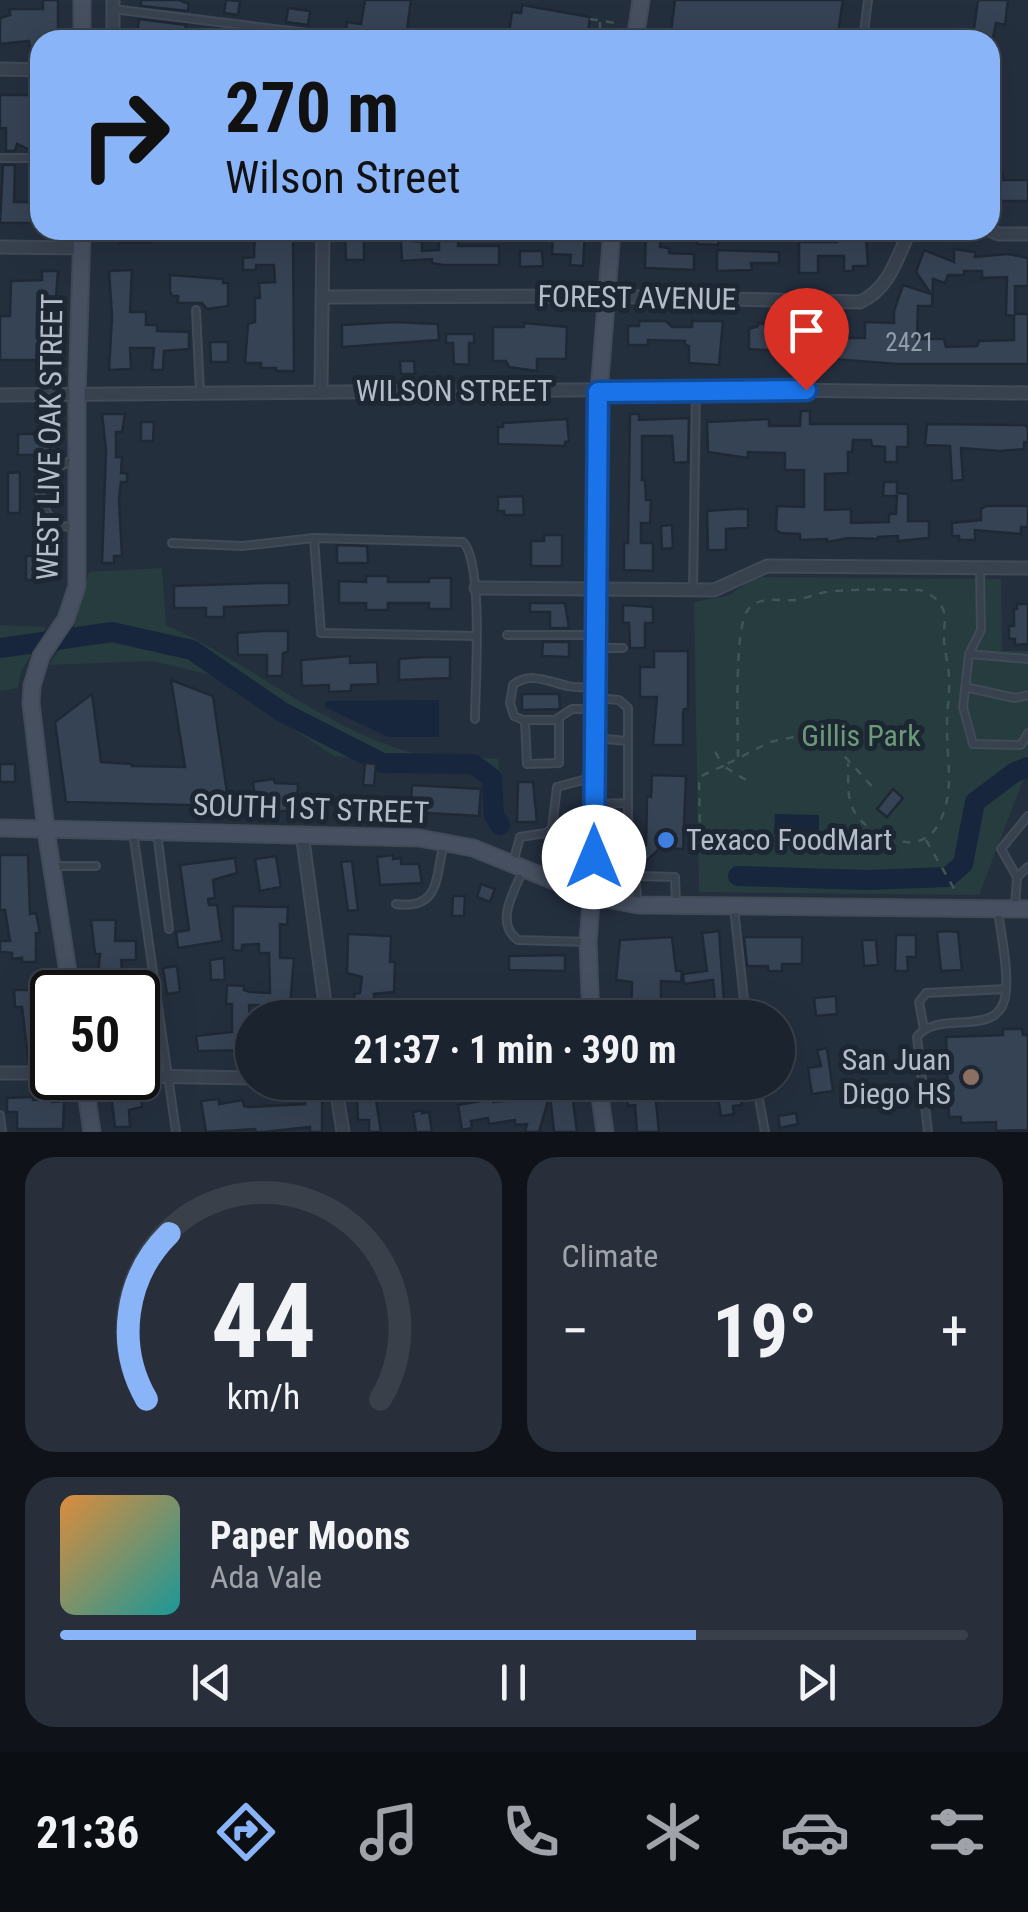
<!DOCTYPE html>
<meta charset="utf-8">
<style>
:root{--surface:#1b232e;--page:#282f3a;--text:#f1f3f6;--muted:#a0a4aa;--line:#39404a;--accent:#8ab4f8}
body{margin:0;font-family:"Roboto Condensed",sans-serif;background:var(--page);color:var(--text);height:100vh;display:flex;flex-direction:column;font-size:38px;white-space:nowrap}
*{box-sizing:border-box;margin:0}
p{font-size:32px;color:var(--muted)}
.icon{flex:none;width:55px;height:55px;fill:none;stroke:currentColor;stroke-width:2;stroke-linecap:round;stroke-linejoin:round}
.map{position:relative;height:1132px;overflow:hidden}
.drawer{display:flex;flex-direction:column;gap:25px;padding:25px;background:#0f1319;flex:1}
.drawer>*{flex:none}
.top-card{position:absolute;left:30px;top:30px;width:970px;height:210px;border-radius:30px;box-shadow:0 10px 40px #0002,0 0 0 2px var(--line);background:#8ab4f8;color:#111;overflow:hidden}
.speed{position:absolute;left:30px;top:970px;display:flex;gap:20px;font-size:50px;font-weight:700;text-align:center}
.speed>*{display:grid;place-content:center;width:130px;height:130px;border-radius:50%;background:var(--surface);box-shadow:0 10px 40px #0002,0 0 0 2px var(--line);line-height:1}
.speed .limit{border:5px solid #111;border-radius:15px;background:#fff;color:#111}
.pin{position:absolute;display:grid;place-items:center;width:85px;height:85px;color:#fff;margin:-102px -42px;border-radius:50% 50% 50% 0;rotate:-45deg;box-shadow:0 0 10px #0007}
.pin .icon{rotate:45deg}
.me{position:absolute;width:110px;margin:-55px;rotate:0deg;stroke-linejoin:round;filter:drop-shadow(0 0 8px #0008)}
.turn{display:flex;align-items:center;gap:35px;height:210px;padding:0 30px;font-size:45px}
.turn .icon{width:130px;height:130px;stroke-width:2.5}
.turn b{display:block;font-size:70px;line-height:85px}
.big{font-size:75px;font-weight:700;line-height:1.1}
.drawer .widget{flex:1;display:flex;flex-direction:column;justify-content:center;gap:15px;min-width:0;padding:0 35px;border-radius:30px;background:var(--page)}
.drawer .dial{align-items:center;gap:0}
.dial svg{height:260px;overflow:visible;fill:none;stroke:var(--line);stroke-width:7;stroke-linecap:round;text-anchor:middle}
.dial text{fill:var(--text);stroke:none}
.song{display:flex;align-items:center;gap:30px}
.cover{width:120px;height:120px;border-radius:15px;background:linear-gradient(135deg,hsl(30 70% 55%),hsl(180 70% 35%))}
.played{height:10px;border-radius:5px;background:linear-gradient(90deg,var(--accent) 70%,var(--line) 70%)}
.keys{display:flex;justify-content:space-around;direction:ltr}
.heat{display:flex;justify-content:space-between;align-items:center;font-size:55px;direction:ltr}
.drawer .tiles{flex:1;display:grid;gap:25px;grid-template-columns:1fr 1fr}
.widget:last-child{grid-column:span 2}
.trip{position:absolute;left:235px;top:1000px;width:560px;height:100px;border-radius:50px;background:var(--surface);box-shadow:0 10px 40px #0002,0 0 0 2px var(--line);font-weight:700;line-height:100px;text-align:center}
.dock{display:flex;height:160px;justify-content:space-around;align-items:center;background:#0b0e12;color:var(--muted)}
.dock .icon{width:70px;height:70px}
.dock .active{color:var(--accent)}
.dock b{font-size:45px;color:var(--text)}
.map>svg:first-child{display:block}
.green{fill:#263c3f}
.water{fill:#17263c}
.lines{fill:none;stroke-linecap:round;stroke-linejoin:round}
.river{stroke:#17263c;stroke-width:20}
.building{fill:#364354;stroke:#1f2835;stroke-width:2.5;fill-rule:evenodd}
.lane-casing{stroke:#414a57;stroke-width:10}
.street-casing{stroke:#414a57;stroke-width:15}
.secondary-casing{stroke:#414a57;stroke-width:19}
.path{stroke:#3f5557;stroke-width:2.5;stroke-dasharray:8 8;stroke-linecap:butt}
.lane{stroke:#38414e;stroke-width:6}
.street{stroke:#38414e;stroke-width:11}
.secondary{stroke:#465061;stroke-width:15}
.route-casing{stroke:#114b97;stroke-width:25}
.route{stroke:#1a73e8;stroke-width:18}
.shop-dot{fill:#3f7fe0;stroke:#1d2633;stroke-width:4}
.education-dot{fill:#8d6e63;stroke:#1d2633;stroke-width:4}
.labels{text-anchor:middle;stroke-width:10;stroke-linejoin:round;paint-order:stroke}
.number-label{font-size:25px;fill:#929caa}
.street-label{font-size:30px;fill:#b4bcc9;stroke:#1d2633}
.park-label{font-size:30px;fill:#6b9a76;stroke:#1d2633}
.poi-label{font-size:30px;fill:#b4bcc9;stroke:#1d2633;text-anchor:start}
</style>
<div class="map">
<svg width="1028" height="1132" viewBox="0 0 1028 1132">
<rect width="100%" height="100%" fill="#242f3e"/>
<g class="green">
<path d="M 162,568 L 166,625 C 248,662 328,730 413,753 C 440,760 471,755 498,759 L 504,820 L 491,809 C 489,792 490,775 471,768 L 399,774 L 374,761 L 334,756 L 211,675 L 152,661 L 48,665 L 72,634 L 89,572 Z"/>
<polygon points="755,577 1001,579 1002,651 1028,651 1028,777 1024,778 979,895 699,892 694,602 728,596"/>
<polygon points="0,625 46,627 21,672 18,688 0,691"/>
</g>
<g class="water">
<polygon points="439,700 439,737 388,737 325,707 325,701"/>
<polygon points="775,814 819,815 819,835 774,834"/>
</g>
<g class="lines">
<g class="river">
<polyline points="0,648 112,632 192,650 282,712 382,763 473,764 492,778 494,815 500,825"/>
<polyline points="738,876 868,880 948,877 963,864 975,802 1015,772 1028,767"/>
</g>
</g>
<g class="building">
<polygon points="43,0 58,0 58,40 40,40 40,46 29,46 29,41 0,44 0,18 10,15 10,9 43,9"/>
<polygon points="141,0 179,0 189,4 188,11 141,6"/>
<polygon points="226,0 240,1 238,15 224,13"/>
<polygon points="365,0 411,0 406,37 346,31 347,22 361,24"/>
<polygon points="675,0 843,0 837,40 670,39"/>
<polygon points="978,0 1008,0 1005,25 996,23 993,38 973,36"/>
<polygon points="522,5 590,17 587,40 508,40 512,12 521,13"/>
<polygon points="288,8 310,11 308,25 286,22"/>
<polygon points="139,19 186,25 183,40 143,40 144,36 137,35"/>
<polygon points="0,95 28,95 38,99 30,150 17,144 15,151 6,151 6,128 0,128"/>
<polygon points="3,165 15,165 14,202 40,202 40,223 0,223"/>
<polygon points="990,173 1003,173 1003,180 1028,180 1028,201 990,201"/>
<polygon points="120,230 149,230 150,243 120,243"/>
<polygon points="255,230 293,230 294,371 276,371 276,368 261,368 261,363 245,363 248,324 255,322 255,298 260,298 259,283 275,282 274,265 256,265 256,270 243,270 243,258 254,257"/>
<polygon points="353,230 364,230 364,260 346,260 345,232"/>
<polygon points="553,230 585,231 583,266 570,265 571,255 552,254"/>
<polygon points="837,230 886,230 887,235 866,238 868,266 853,266 853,271 844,271 844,256 818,256 818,273 799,273 799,242 837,242"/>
<polygon points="646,231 661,231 660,247 669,248 669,253 694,254 694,270 645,268"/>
<polygon points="697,233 719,233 718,245 697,244"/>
<polygon points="404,240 422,242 422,251 439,250 439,241 458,241 458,246 499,246 499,265 443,265 432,263 432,259 402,261 401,242"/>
<path d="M 954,249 L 975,252 L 975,257 L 1008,254 L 1028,258 L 1028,286 L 1015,286 L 1015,314 L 1028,314 L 1028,364 L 897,364 L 822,358 L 821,375 L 808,374 L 809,353 L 749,349 L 749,329 L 758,326 L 758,323 L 789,327 L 789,324 L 833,324 L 832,338 L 865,338 L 865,322 L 894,323 L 894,311 L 903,285 L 931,294 L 916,272 L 924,250 L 954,262 ZM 964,271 L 982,271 L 982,278 L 1007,277 L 1006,315 L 1014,316 L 1014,340 L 979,341 L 977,346 L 946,347 L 944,339 L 917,339 L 918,306 L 932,306 L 933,279 L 945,283 L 948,275 L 964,275 Z"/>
<polygon points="717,250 779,252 779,263 751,263 752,270 717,271"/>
<polygon points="520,251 542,251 543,266 520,267"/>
<polygon points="132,270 130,312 146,312 146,325 157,325 157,331 189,332 189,349 164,351 163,370 152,370 154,348 130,348 131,369 109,370 112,316 109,271"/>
<polygon points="42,271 58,271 55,311 39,311 40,339 58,339 56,360 0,360 0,316 10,316 11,281 42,280"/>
<polygon points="170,275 223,279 223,283 228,283 228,306 207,309 202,303 178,303 178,296 172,296 170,291"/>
<polygon points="639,321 666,321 672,327 692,327 692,321 723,321 719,365 689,363 689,346 685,345 685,341 648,340 648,345 628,345 628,326 639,326"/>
<polygon points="395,322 438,324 439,340 342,347 342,325"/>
<polygon points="524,323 567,327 566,359 537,359 537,371 509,367 506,361 493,361 493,327 524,327"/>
<polygon points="446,334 474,334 474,343 469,343 469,365 454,364 453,343 446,343"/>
<polygon points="210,342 228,342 228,362 211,362"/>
<polygon points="400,361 414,361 415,374 401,374"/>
<polygon points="801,411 810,411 810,424 908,424 908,447 897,447 897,462 885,462 885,447 872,446 871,440 853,440 852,452 848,452 848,473 825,474 825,510 851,509 851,523 889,522 889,514 896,514 897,496 883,496 884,482 897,482 897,493 908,494 908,521 929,521 929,538 898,541 898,536 878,537 878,539 849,538 827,542 827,539 800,540 800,534 781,533 776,530 777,506 804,507 804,470 785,470 785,453 748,452 748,458 708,452 707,422 769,419 769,426 800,426"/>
<polygon points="102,414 125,414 122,432 116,432 116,457 122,457 121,473 127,473 127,482 121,482 119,499 122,556 114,556 114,563 102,563 106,450"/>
<polygon points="630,414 639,414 639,420 689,418 688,462 674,463 672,436 642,436 642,480 645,480 646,500 651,500 650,523 641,523 641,543 653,543 653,571 624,570 624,543 628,543"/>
<polygon points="567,419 569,441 565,442 565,446 498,444 498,427 503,427 503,423"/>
<polygon points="141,422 154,422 153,441 141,441"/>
<polygon points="927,424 1025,425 1028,428 1028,442 1024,442 1024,449 1000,451 961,448 963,480 952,481 950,446 925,445"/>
<rect x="18" y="434" width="32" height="21"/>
<polygon points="20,472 20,513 8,513 8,473"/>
<polygon points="523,496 524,515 504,515 504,511 498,511 498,497"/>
<polygon points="986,506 1028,506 1028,527 1021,527 1021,534 975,530 975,540 959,540 959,536 952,536 952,523 981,520 981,509"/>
<polygon points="736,509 748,509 748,528 726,529 726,550 708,550 707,511"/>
<polygon points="672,525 673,548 662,549 661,526"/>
<polygon points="544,535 562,535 562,566 531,566 531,541 544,541"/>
<polygon points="337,545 367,546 368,563 337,563"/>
<rect x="26" y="556" width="22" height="24"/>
<polygon points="366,576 388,576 388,582 429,582 429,578 451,578 451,609 429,609 429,603 388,603 388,610 366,610 366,603 339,603 339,581 366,582"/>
<polygon points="263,583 289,583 289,605 224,607 224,617 206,617 206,608 174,608 174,586"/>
<polygon points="530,603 565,603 569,628 550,628 550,612 530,612"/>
<polygon points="1017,604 1028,604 1028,644 1015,645 1015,639 1009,639 1009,626 1014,626 1014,609 1017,609"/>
<polygon points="623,605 653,607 653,623 645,623 645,648 630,648 629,623 623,623"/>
<polygon points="262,631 288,631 288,652 283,653 282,676 267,676 267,655 238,655 237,633"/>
<polygon points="543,642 569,642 569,657 542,656"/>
<polygon points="654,651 688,651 688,709 684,709 683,714 683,745 653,745 657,697 640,697 640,667 654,667"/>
<polygon points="350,656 350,663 377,662 378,684 351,685 351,691 329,692 329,685 302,686 301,660"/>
<polygon points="424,657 450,657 450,678 399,680 399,659"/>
<polygon points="171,680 213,696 229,806 66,802 55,722 92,694 101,762 132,764 132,766 185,767"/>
<polygon points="522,694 559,694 560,709 522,710"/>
<polygon points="365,763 376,764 374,786 363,785"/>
<rect x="0" y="764" width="15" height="18"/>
<polygon points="652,775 686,776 683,849 660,848 638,869 632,860 646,845 647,796 651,797"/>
<polygon points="274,779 275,783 298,784 297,811 267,811 256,806 253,782"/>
<polygon points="518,782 533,782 537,822 517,822"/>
<polygon points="412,785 481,789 479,816 410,812"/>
<polygon points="893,789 903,798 887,817 877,809"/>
<polygon points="0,855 28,855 30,914 36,913 40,933 36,933 36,962 22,962 22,958 12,959 12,953 0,952 0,941 10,941 5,910 0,910"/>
<polygon points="393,855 393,859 401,858 401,864 419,864 422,883 380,885 377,857"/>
<polygon points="276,856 281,887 260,891 255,859"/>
<polygon points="235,858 237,873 213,880 215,898 208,899 209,905 217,905 222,941 178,948 176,932 189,930 180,865"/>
<polygon points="352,861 358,910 348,911 341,862"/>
<polygon points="481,884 495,889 490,902 477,897"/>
<polygon points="453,896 465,896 464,916 452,916"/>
<polygon points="233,906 288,907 287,925 280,924 280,958 294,958 290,1006 249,1005 252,1050 198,1051 196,1036 232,1032 232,1004 226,1004 227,985 244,986 244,990 250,992 270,993 269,953 259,953 259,944 242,945 242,951 233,950"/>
<polygon points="91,920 116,920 115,941 136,941 136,960 121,960 124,992 103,992 103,986 97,983 100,954 95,954"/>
<polygon points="719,931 724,1002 735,1001 737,1018 690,1018 689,1004 715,1001 713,980 684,984 683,974 707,971 702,933"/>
<polygon points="947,931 958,932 962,970 941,971 937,932"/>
<polygon points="348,934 391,936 390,962 395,962 394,992 374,994 375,1018 357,1018 354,994 360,993 362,977 347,973"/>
<polygon points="896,935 916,935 916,957 907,957 908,971 895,971"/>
<polygon points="672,937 676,971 682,971 681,982 661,981 661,1018 631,1018 632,982 616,980 620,940"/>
<polygon points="744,937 802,937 802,964 782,964 782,971 768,971 768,966 747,966"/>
<polygon points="862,940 876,940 878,965 864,966"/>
<polygon points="565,955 565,971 509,970 509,956"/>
<polygon points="224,958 225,980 211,980 210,960"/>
<polygon points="177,966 180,992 167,994 163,968"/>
<polygon points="14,990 44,990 44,1015 47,1015 49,1039 52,1039 52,1055 28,1058 22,1007 15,1007"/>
<polygon points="836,996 837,1014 816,1016 814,998"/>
<polygon points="522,1000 542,1000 543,1014 538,1014 538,1018 522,1018"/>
<polygon points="141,1023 152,1023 152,1038 156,1038 157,1048 138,1050"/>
<polygon points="1003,1029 1022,1029 1023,1035 1028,1035 1028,1130 996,1131 996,1122 961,1123 961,1117 949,1117 946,1037 1003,1035"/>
<polygon points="789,1038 791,1054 778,1056 778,1040"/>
<polygon points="827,1048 833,1091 812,1094 808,1068 821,1066 817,1050"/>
<polygon points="654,1082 659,1132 637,1132 635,1105 628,1106 626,1091 630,1090 629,1083"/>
<polygon points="700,1082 739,1082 742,1105 733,1106 734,1114 721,1116 717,1092 702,1094"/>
<polygon points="571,1084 577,1132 554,1132 549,1087"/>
<polygon points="141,1093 142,1107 129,1110 130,1127 115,1127 111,1095"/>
<polygon points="33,1097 33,1100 51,1098 52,1102 64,1101 63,1129 17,1129 17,1112 7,1112 7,1098"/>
<polygon points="368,1097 368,1101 376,1100 381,1132 369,1132 369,1120 358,1120 357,1098"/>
<polygon points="549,1097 539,1132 525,1132 527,1124 515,1125 515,1120 489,1124 488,1118 471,1121 472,1128 462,1130 458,1105 492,1099 493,1102"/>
<polygon points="219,1099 219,1104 243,1100 244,1106 249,1107 305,1104 305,1100 322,1100 322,1132 310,1132 310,1127 264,1132 256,1132 255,1129 206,1132 201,1101"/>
<polygon points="422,1110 422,1113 429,1112 432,1132 416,1132 413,1112"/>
<polygon points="796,1113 798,1124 780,1128 778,1116"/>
</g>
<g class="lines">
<defs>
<g id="lane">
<polyline points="113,9 364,40"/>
<polyline points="863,40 868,0"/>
<polyline points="0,158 40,158"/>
<polyline points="196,310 200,392"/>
<path d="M 75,527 L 55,526 C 30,487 36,478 76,458"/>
<polyline points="314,538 321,633 476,636"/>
<path d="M 172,543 L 242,546 L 314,538 L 463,542 C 484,562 475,686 475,719"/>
<polyline points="980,569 981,630 969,654 963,707 973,744 1021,745 1028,733"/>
<polyline points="693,591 696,390"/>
<polyline points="507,635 593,635"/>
<polyline points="595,648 623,648"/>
<polyline points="969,654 1028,659"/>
<path d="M 593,687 C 585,687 575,688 568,686 C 549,682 530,671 513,685 L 510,703 L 514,716 L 523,720 L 555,720 L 572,709 L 594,709"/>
<polyline points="965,687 1015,698 1028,695"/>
<polyline points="597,698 619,700 628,708 628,838 620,856 635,876 675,877 676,905"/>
<polyline points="525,721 527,764 559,763 559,719"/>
<polyline points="594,738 628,741"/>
<polyline points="594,804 628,803"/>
<polyline points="133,832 176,1132"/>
<polyline points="157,832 169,929"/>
<polyline points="596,857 620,856"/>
<polyline points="513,863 520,837 546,833 552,828 557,787 594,777"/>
<polyline points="53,866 96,866"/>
<path d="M 523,870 C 514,892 494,923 518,940 L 587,942"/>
<polyline points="635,876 638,905"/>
<polyline points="1017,877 1028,867"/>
<path d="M 396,904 C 441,910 435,877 444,843"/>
<polyline points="734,908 746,1018"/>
<polyline points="1015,908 1017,877 1001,849 1028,816"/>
<polyline points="924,1029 919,1002 926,993 1006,989"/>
<polyline points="756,1082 765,1132"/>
<polyline points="0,1115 2,1132"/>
<path d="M 928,1132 L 917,1037 C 938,1007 1003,1043 1006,990 C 1008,965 1001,936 998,910"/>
</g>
<g id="street">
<polyline points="113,40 113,0"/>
<polyline points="0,69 40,70"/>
<polyline points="989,230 999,234 1028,234"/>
<polyline points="0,247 82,248"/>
<path d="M 323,297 L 594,296 L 860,302 C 889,289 897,258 910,230"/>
<polyline points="321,390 323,230"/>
<polyline points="0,395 696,389 1028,393"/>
<polyline points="476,588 714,590 767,566 1028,568"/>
<polyline points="302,833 327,1018"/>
<polyline points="0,1073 52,1073"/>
<polyline points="138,1076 252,1078"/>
<polyline points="335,1082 343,1132"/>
</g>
<g id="secondary">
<polyline points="82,40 82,0"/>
<polyline points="635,40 641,0"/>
<polyline points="0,828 419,838 473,848 591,896 638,905 1028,909"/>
<polyline points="71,992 46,830 31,703 32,686 41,656 66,619 77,586 77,396 82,230"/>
<polyline points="591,1018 588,942 593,876 599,392 612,230"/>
<polyline points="84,1078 92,1132"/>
<polyline points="598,1082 605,1132"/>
</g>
</defs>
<use href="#lane" class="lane-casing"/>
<use href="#street" class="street-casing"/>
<use href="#secondary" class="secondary-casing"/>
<g class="path">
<polyline points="590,19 622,24"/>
<polyline points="600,22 600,40"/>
<path d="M 738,757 C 738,729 734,632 747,611 C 758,594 780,602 797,600 C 807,598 817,593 827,592 C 858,588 890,590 920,590 C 930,594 938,598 943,609 C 947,619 943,629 944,639 C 944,652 949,664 949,677 C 950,693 947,708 947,723 C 946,760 957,795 936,828 C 917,858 865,835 853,809 C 846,795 849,778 848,763"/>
<polyline points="746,780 723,766 770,742 794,737 838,749 876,791"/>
<polyline points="694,835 700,831 699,777 723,766 712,746"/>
<polyline points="926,840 956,892"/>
</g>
<use href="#lane" class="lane"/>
<use href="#street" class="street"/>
<use href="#secondary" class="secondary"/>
</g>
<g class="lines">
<defs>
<polyline id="route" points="594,857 598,392 806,390"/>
</defs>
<use href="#route" class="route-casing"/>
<use href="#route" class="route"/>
</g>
<circle class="shop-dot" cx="666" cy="840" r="10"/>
<circle class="education-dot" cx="971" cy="1077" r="10"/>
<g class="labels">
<g class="number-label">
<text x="910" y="351">2421</text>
</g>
<g class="street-label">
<text transform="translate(637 298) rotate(1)" y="10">FOREST AVENUE</text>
<text x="454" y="401">WILSON STREET</text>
<text transform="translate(50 437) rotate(-89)" y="10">WEST LIVE OAK STREET</text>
<text transform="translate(311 809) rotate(2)" y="10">SOUTH 1ST STREET</text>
</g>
<g class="park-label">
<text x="861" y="746">Gillis Park</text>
</g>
<g class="poi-label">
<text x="686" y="850">Texaco FoodMart</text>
<text x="951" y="1070" text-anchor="end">San Juan<tspan x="951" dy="34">Diego HS</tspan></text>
</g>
</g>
</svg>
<div class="speed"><div class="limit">50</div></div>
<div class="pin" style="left:806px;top:390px;background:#d93025"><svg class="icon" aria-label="arrive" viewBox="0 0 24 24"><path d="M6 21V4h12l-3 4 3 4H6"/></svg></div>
<svg class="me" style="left:594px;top:857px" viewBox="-20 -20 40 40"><circle r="19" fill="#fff"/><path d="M0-13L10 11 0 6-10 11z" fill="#1a73e8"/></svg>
<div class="trip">21:37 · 1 min · 390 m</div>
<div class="top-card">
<div class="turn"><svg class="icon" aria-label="right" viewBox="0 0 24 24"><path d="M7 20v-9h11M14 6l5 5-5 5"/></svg><div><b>270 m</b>Wilson Street</div></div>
</div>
</div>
<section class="drawer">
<div class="tiles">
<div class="widget dial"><svg viewBox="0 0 100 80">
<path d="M14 69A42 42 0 1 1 86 69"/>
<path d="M14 69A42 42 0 0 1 21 18" stroke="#8ab4f8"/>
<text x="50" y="56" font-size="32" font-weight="700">44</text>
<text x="50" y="72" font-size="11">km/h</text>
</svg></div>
<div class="widget"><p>Climate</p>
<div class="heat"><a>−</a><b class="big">19°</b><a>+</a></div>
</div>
<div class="widget">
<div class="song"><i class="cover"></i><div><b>Paper Moons</b><p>Ada Vale</p></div></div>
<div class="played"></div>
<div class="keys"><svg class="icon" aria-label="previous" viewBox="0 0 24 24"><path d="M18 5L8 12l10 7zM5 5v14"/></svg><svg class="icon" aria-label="pause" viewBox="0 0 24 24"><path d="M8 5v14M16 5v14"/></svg><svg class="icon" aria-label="next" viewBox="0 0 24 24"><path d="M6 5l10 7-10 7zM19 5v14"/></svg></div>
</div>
</div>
</section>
<nav class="dock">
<b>21:36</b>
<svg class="icon active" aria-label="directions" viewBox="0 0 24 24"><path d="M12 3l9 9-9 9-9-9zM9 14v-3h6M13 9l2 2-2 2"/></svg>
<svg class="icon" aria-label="music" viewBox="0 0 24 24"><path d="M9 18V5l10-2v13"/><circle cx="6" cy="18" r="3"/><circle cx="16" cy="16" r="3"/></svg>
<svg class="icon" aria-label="phone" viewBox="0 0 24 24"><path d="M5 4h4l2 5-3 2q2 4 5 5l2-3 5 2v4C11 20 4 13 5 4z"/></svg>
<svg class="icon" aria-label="climate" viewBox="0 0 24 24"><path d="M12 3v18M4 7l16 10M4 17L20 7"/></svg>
<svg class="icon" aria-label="car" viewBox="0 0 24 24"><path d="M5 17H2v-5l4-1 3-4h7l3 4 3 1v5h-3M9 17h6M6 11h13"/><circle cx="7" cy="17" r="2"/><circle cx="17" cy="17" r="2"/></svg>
<svg class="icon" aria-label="filters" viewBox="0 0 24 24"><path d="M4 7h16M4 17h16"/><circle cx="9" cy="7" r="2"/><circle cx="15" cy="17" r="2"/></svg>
</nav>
